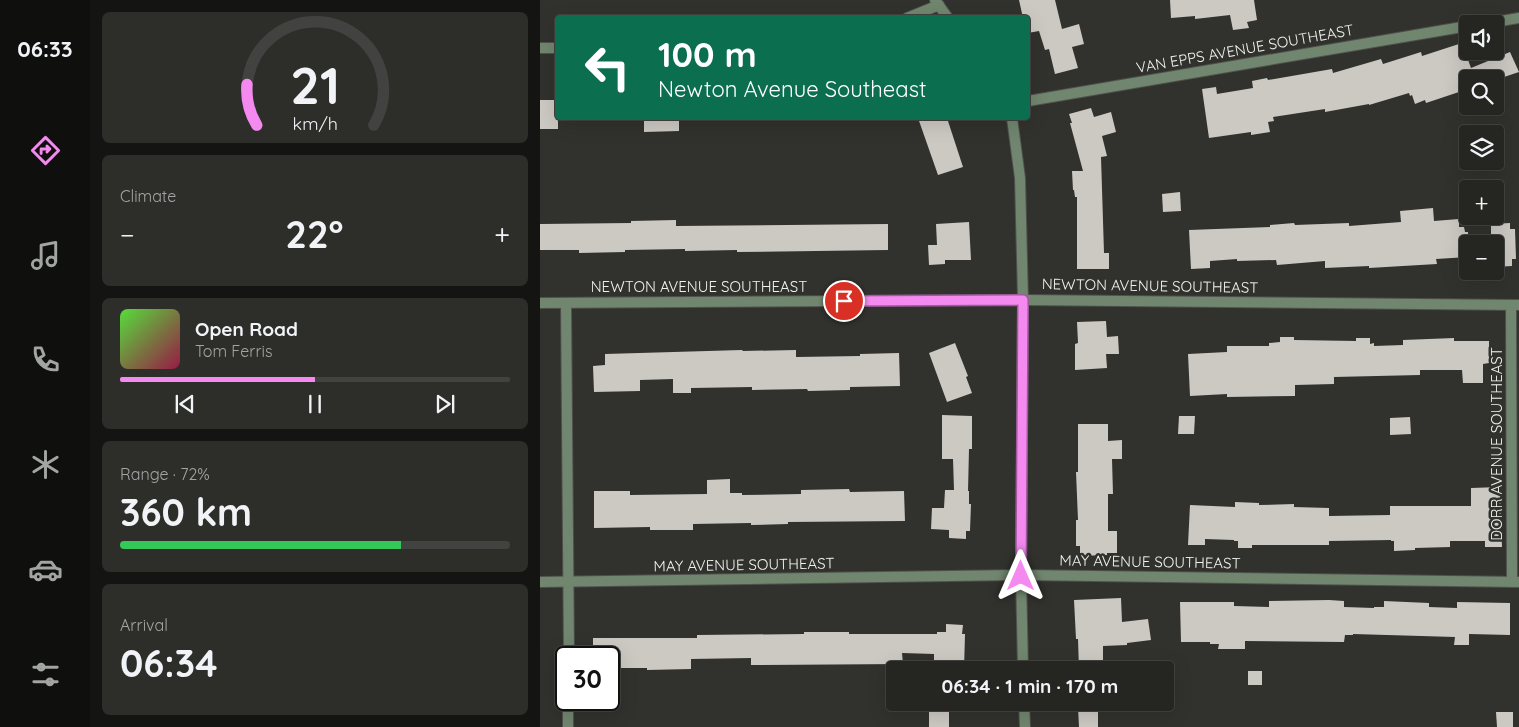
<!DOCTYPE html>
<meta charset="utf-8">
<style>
:root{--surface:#252622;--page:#2d2e2a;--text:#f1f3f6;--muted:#a3a5a5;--line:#424340;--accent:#f489f0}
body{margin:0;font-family:Quicksand,sans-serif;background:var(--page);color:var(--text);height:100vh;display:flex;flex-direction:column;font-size:19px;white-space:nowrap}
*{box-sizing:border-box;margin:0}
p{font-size:16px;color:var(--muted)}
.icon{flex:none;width:28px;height:28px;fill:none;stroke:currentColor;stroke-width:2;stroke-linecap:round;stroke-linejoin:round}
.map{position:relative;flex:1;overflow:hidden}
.panel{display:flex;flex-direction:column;gap:12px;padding:12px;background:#141513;width:450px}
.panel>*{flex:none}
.hud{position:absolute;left:15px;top:15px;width:475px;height:105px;border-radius:5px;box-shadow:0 5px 20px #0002,0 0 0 1px var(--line);background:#0b6e4f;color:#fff;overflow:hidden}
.tools{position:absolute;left:919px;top:15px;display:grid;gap:10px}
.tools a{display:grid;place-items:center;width:45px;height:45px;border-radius:5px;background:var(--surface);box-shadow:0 5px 20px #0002,0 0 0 1px var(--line);font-size:25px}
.speed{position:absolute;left:15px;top:646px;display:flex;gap:10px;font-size:25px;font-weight:700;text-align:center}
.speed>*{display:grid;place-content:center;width:65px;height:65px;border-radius:50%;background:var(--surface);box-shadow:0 5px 20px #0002,0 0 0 1px var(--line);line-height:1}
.speed .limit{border:2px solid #111;border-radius:8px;background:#fff;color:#111}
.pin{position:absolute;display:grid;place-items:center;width:42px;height:42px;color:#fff;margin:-21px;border:2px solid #fff;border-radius:50%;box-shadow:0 1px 5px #0007}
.me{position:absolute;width:55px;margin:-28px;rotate:0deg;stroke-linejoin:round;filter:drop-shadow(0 0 4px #0008)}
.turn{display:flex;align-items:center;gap:18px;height:105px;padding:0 20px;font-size:22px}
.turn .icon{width:65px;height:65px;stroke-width:2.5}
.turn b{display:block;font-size:35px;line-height:42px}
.big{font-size:38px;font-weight:700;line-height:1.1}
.panel .card{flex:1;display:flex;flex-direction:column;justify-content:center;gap:8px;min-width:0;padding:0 18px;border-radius:8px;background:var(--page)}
.panel .dial{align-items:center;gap:0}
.dial svg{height:130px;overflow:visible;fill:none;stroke:var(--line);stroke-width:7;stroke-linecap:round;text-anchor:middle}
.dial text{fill:var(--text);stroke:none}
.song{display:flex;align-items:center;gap:15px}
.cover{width:60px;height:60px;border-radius:8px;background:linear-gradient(135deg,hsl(110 70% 55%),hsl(340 70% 35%))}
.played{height:5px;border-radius:2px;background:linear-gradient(90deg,var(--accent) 50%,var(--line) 50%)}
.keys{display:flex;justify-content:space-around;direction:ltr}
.heat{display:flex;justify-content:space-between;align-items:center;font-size:28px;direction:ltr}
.charge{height:8px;border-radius:4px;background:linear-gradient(90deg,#34c759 72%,var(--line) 0)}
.trip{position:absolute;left:346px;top:661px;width:288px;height:50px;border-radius:5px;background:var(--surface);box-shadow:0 5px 20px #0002,0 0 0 1px var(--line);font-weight:700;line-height:50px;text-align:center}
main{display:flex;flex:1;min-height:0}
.tabs{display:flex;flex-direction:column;width:90px;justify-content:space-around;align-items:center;background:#0f0f0e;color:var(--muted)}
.tabs .icon{width:35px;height:35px}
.tabs .selected{color:var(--accent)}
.tabs b{font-size:22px;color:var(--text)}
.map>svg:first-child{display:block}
.building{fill:#ccc9c3}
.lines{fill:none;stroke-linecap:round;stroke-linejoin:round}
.street-casing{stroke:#50514c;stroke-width:12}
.street{stroke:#71866e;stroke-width:10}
.route-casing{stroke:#9f599c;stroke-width:12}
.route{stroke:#f489f0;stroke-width:9}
.labels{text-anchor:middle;stroke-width:5;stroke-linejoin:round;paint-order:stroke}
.street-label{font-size:15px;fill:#f1f2ee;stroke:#31322d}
</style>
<main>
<nav class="tabs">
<b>06:33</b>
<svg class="icon selected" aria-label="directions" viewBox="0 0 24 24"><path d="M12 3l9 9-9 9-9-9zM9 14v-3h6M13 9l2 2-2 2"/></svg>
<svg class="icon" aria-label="music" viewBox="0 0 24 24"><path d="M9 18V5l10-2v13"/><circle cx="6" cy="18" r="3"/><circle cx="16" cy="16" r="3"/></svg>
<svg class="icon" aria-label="phone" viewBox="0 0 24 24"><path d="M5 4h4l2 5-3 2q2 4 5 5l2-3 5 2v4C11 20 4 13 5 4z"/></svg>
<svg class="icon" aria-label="climate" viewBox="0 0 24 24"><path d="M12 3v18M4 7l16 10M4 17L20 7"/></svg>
<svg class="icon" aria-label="car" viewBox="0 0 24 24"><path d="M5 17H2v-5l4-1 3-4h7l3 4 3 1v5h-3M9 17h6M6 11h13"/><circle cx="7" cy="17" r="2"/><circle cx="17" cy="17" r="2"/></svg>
<svg class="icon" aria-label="filters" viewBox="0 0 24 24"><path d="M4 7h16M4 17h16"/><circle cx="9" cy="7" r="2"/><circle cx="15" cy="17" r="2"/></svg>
</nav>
<section class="panel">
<div class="card dial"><svg viewBox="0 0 100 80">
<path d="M14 69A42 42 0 1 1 86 69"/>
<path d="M14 69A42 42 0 0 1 8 44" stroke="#f489f0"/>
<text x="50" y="56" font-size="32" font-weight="700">21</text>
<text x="50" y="72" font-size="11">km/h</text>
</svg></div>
<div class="card"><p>Climate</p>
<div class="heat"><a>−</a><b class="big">22°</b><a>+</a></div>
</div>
<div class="card">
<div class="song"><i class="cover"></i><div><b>Open Road</b><p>Tom Ferris</p></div></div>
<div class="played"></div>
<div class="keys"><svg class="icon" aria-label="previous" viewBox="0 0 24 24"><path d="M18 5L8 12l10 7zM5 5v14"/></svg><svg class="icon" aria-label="pause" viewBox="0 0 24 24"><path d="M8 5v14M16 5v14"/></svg><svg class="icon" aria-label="next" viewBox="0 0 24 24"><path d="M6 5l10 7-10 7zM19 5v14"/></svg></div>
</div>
<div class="card"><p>Range · 72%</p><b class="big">360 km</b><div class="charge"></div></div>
<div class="card"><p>Arrival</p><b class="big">06:34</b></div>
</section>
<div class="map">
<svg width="979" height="727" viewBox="0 0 979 727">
<rect width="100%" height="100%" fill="#31322d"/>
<g class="building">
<polygon points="479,0 515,0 522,29 539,24 544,44 532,47 538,68 515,74 509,49 505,50 499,31 488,33 488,18 483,18"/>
<polygon points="630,0 714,0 717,20 707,22 709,28 693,30 690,15 655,19 655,16 631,18"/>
<polygon points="922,43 931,68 970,52 979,72 955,80 955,79 928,79 928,89 886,103 885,100 875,104 872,95 870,96 869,93 829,105 829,104 785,112 785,109 733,117 734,121 728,122 730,132 711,135 711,132 669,138 662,89 676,87 677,94 713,88 712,81 727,78 728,80 792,69 793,73 841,59 843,64 881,52 882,56"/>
<rect x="0" y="100" width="18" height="29"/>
<polygon points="551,108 554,117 571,112 576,132 562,136 567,156 561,157 564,253 569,253 569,269 537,269 537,197 535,197 534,190 533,190 532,171 543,171 530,123 532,123 529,114"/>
<polygon points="104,118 139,118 139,131 104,132"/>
<polygon points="378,118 407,118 423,167 398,175"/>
<polygon points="640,192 641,211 623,212 622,194"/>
<polygon points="893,208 894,221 919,219 919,227 924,227 925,232 928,232 928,257 896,259 897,264 829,268 829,266 785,268 785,261 737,265 736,260 697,261 697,259 670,261 670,268 651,269 649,230 730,227 730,225 754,223 755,225 809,223 809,226 861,222 860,211"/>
<polygon points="136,220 136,226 348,224 348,250 197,252 197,250 145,251 145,249 85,250 85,252 39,253 39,250 0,250 0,224 91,223 91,221"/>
<polygon points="429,222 431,260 405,260 405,264 389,265 388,245 397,245 396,224"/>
<polygon points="970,223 970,229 975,229 976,259 972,259 972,266 955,267 955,244 951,244 951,224"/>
<polygon points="566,321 567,337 578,336 579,354 566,354 567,368 535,370 535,344 538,343 537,322"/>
<polygon points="740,337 754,337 754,340 816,341 816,338 830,338 830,344 834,343 834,346 863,345 863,340 914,338 914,341 949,341 949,363 943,364 943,383 923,383 922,370 880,370 880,375 794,377 794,384 755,385 755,396 687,397 687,394 650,396 648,354 687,352 687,346 729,346 729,343 740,342"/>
<polygon points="415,343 428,376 426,377 432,393 407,402 389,353"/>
<polygon points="202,350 203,351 256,350 256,357 320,356 320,354 359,353 360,386 310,387 310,390 268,391 267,389 212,390 212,387 151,388 151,393 133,393 133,379 100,380 100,391 54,392 53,366 65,365 65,354"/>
<polygon points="402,415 432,416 432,449 429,449 428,491 429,491 429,504 431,504 430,531 426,531 426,539 409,538 409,530 391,529 392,508 404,508 405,490 414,490 413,459 402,459"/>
<polygon points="639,416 655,416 654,434 638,434"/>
<polygon points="870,417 871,434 850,435 850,418"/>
<polygon points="538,424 568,424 568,441 582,440 582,459 572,459 573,494 568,494 568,531 577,531 577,553 567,553 567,555 540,556 540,546 536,546 536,520 538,520 536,472 538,472"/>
<polygon points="190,479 190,493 202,493 202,495 261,494 261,490 309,489 310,492 364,491 365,521 248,522 248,524 211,525 211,523 153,524 153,530 110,530 110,527 54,528 54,491 90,491 90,495 167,494 167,480"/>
<polygon points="960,487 962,547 945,547 945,541 910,541 910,547 875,548 875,550 854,551 854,541 851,541 851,540 789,541 789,545 712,545 712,548 698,548 698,541 694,541 694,540 665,539 665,545 648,545 650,505 695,507 695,502 719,503 719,505 754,504 754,507 789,508 789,516 850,515 850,506 931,506 931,488"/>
<polygon points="581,598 582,622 608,619 611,640 587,643 587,645 563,646 563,670 539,670 538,639 536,639 534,600"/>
<polygon points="789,600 804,601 804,607 834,608 834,607 844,607 844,601 889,603 889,607 917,608 917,602 970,603 970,635 929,634 929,645 914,645 915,637 813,634 813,635 805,635 804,642 705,641 705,649 678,649 679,644 670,644 670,642 641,642 640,602 694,602 694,606 729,607 729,601"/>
<polygon points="406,624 423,625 422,634 425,634 424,670 394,670 394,654 362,653 363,664 211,665 211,658 151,659 151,669 107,670 107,668 69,668 69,658 53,658 53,638 157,638 157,635 264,634 264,632 309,632 309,634 397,634 397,632 406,632"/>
<rect x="708" y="671" width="14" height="14"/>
<polygon points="389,703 409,704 409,727 389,727"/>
<polygon points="538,707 558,707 558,727 539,727"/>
<polygon points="956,712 973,712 973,727 957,727"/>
</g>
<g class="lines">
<defs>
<g id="street">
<polyline points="395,0 408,18"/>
<polyline points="367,18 399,5"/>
<polyline points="943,24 979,18"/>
<polyline points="0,48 18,48"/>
<polyline points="488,101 928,26"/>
<polyline points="472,118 480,178 483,300 481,575 483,670"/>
<polyline points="0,303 483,300 979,305"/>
<polyline points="26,303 29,658"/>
<polyline points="971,305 972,582"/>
<polyline points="0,582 481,575 979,582"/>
<polyline points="484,702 485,727"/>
<polyline points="28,727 28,700"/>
</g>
</defs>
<use href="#street" class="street-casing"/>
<use href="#street" class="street"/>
</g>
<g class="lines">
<defs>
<polyline id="route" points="304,301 483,300 481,576"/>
</defs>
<use href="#route" class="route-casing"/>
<use href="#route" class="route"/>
</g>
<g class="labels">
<g class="street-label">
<text transform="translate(705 49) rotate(-10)" y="5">VAN EPPS AVENUE SOUTHEAST</text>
<text transform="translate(610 286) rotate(1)" y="5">NEWTON AVENUE SOUTHEAST</text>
<text x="159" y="292">NEWTON AVENUE SOUTHEAST</text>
<text transform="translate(957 444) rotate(-90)" y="5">DORR AVENUE SOUTHEAST</text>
<text transform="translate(610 562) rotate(1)" y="5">MAY AVENUE SOUTHEAST</text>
<text transform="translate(204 565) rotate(-1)" y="5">MAY AVENUE SOUTHEAST</text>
</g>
</g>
</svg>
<div class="tools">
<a><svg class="icon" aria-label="sound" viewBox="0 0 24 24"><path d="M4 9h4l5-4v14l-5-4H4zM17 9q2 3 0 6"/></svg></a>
<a><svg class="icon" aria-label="search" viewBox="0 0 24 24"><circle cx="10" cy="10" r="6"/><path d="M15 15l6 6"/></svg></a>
<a><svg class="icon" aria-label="layers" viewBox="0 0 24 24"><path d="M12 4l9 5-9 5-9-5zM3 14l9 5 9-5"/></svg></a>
<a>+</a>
<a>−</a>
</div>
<div class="speed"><div class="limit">30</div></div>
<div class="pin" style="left:304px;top:301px;background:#d93025"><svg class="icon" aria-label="arrive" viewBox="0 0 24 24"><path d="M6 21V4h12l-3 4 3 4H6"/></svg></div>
<svg class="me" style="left:481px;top:576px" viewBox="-20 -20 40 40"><path d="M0-17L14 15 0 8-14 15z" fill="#f489f0" stroke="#fff" stroke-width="4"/></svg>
<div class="trip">06:34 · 1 min · 170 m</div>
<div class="hud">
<div class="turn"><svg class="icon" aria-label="left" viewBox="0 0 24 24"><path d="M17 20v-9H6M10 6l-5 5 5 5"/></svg><div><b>100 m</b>Newton Avenue Southeast</div></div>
</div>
</div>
</main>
